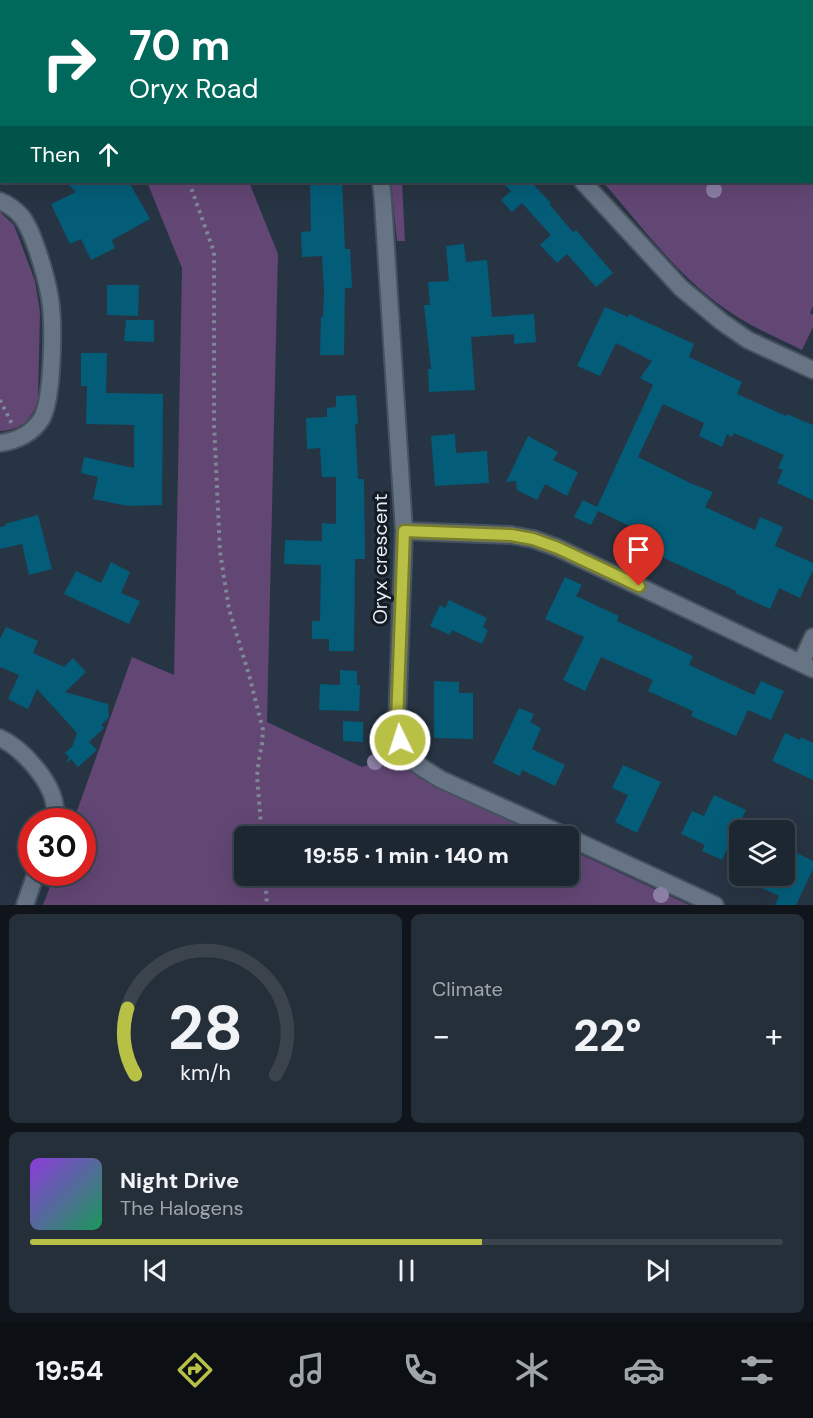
<!DOCTYPE html>
<meta charset="utf-8">
<style>
:root{--surface:#1d2732;--page:#252f3a;--text:#f1f3f6;--muted:#a0a5ac;--line:#3b444d;--accent:#b9c046}
body{margin:0;font-family:"DM Sans",sans-serif;background:var(--page);color:var(--text);height:100vh;display:flex;flex-direction:column;font-size:22px;white-space:nowrap}
*{box-sizing:border-box;margin:0}
p{font-size:20px;color:var(--muted)}
.icon{flex:none;width:33px;height:33px;fill:none;stroke:currentColor;stroke-width:2;stroke-linecap:round;stroke-linejoin:round}
.map{position:relative;height:905px;overflow:hidden}
.drawer{display:flex;flex-direction:column;gap:9px;padding:9px;background:#10151c;flex:1}
.drawer>*{flex:none}
.hud{position:absolute;left:0px;top:0px;width:813px;height:183px;box-shadow:0 6px 24px #0002,0 0 0 2px var(--line);background:#00695c;color:#fff;overflow:hidden}
.fabs{position:absolute;left:729px;top:820px;display:grid;gap:12px}
.fabs a{display:grid;place-items:center;width:66px;height:66px;border-radius:9px;background:var(--surface);box-shadow:0 6px 24px #0002,0 0 0 2px var(--line);font-size:30px}
.speed{position:absolute;left:18px;top:808px;display:flex;gap:12px;font-size:30px;font-weight:700;text-align:center}
.speed>*{display:grid;place-content:center;width:78px;height:78px;border-radius:50%;background:var(--surface);box-shadow:0 6px 24px #0002,0 0 0 2px var(--line);line-height:1}
.speed .limit{border:9px solid #d22;background:#fff;color:#111}
.pin{position:absolute;display:grid;place-items:center;width:51px;height:51px;color:#fff;margin:-62px -26px;border-radius:50% 50% 50% 0;rotate:-45deg;box-shadow:0 0 6px #0007}
.pin .icon{rotate:45deg}
.me{position:absolute;width:66px;margin:-33px;rotate:356deg;stroke-linejoin:round;filter:drop-shadow(0 0 4px #0008)}
.turn{display:flex;align-items:center;gap:21px;height:126px;padding:0 30px;font-size:27px}
.turn .icon{width:78px;height:78px;stroke-width:2.5}
.turn b{display:block;font-size:42px;line-height:51px}
.then{display:flex;align-items:center;height:57px;padding:0 30px;background:#0003;gap:12px;font-size:22px}
.big{font-size:45px;font-weight:800;line-height:1.1}
.drawer .widget{flex:1;display:flex;flex-direction:column;justify-content:center;gap:9px;min-width:0;padding:0 21px;border-radius:9px;background:var(--page)}
.drawer .dial{align-items:center;gap:0}
.dial svg{height:156px;overflow:visible;fill:none;stroke:var(--line);stroke-width:7;stroke-linecap:round;text-anchor:middle}
.dial text{fill:var(--text);stroke:none}
.song{display:flex;align-items:center;gap:18px}
.cover{width:72px;height:72px;border-radius:9px;background:linear-gradient(135deg,hsl(270 70% 55%),hsl(150 70% 35%))}
.played{height:6px;border-radius:3px;background:linear-gradient(90deg,var(--accent) 60%,var(--line) 60%)}
.keys{display:flex;justify-content:space-around;direction:ltr}
.heat{display:flex;justify-content:space-between;align-items:center;font-size:33px;direction:ltr}
.drawer .tiles{flex:1;display:grid;gap:9px;grid-template-columns:1fr 1fr}
.widget:last-child{grid-column:span 2}
.trip{position:absolute;left:234px;top:826px;width:345px;height:60px;border-radius:9px;background:var(--surface);box-shadow:0 6px 24px #0002,0 0 0 2px var(--line);font-weight:800;line-height:60px;text-align:center}
.tab-bar{display:flex;height:96px;justify-content:space-around;align-items:center;background:#0c1014;color:var(--muted)}
.tab-bar .icon{width:42px;height:42px}
.tab-bar .current{color:var(--accent)}
.tab-bar b{font-size:27px;color:var(--text)}
.map>svg:first-child{display:block}
.green{fill:#624674}
.building{fill:#035d78}
.lines{fill:none;stroke-linecap:round;stroke-linejoin:round}
.minor-casing{stroke:#47525f;stroke-width:20}
.path{stroke:#7e8895;stroke-width:4;stroke-dasharray:3 4.5;stroke-linecap:butt}
.minor{stroke:#667486;stroke-width:16}
.tree{fill:#8b7fa4}
.route-casing{stroke:#787d2e;stroke-width:15}
.route{stroke:#b9c046;stroke-width:10}
.labels{text-anchor:middle;stroke-width:6;stroke-linejoin:round;paint-order:stroke}
.street-label{font-size:20px;fill:#e5edf7;stroke:#151b22}
</style>
<div class="map">
<svg width="813" height="905" viewBox="0 0 813 905">
<rect width="100%" height="100%" fill="#273443"/>
<g class="green">
<path d="M 496,0 L 813,0 L 813,306 L 810,313 L 813,315 L 813,327 L 802,350 C 773,336 743,323 717,303 C 673,270 639,223 603,182 L 812,182 L 812,2 L 497,2 Z"/>
<polygon points="147,182 249,182 278,254 267,722 362,767 398,755 406,767 419,778 544,837 244,837 244,876 568,876 569,849 689,905 43,905 55,873 82,873 82,822 73,822 132,657 174,675 182,268"/>
<polygon points="391,182 402,182 405,241 397,241"/>
<path d="M 0,212 L 14,225 L 35,281 L 40,312 L 38,400 C 32,420 21,430 0,431 Z"/>
</g>
<g class="building">
<polygon points="66,182 129,182 150,219 112,240 115,248 91,260 81,239 70,244 51,204 76,192"/>
<polygon points="310,182 342,182 345,249 350,249 352,288 345,288 344,355 320,355 321,317 323,317 324,292 322,256 302,257 301,232 311,231"/>
<polygon points="502,182 531,182 551,203 549,204 573,232 576,230 613,273 596,287 567,254 557,263 540,245 551,235 522,203 512,212 501,200 511,191"/>
<polygon points="464,244 466,262 487,260 492,317 534,314 536,342 514,344 514,334 471,337 475,390 429,392 428,369 431,369 424,305 430,305 428,282 449,281 446,246"/>
<polygon points="107,285 139,285 138,316 107,315"/>
<polygon points="605,307 628,317 629,314 694,344 689,357 742,382 737,394 786,416 787,414 813,425 813,500 777,483 783,470 778,468 784,455 734,433 732,437 727,434 722,447 699,436 704,423 663,404 638,457 690,483 713,492 705,507 755,530 760,517 783,527 775,546 813,563 813,570 800,598 779,588 770,609 735,593 736,591 631,543 638,530 598,511 591,525 574,517 583,500 597,507 653,385 640,378 652,361 616,343 600,376 577,366"/>
<polygon points="126,320 154,320 154,342 124,341"/>
<polygon points="81,353 107,353 106,393 163,394 162,505 128,506 93,499 98,477 81,473 84,457 134,468 134,425 86,424 87,386 81,386"/>
<polygon points="356,395 358,424 355,424 358,479 364,479 365,559 355,559 354,651 329,651 329,639 312,639 312,621 320,621 321,565 284,564 285,540 322,541 322,523 336,524 336,477 322,477 320,448 307,449 306,418 327,417 327,408 336,407 336,396"/>
<polygon points="455,434 456,453 487,451 489,483 435,486 431,436"/>
<polygon points="528,436 558,452 553,460 578,472 567,496 545,484 537,500 517,490 516,481 506,482"/>
<polygon points="38,515 52,569 29,575 22,544 0,549 0,527 6,526 5,524"/>
<polygon points="111,562 130,572 121,593 140,601 129,624 64,594 76,571 101,583"/>
<polygon points="565,577 582,585 576,596 619,616 617,621 693,656 689,665 754,695 761,681 784,691 771,720 748,710 736,736 691,716 693,711 648,691 653,680 601,657 585,691 563,680 584,637 545,619"/>
<polygon points="449,600 487,618 483,627 488,630 482,644 452,630 450,635 430,626 440,605 445,608"/>
<polygon points="6,627 38,641 33,653 64,667 73,658 86,672 65,692 108,704 109,717 101,725 104,728 89,742 97,750 78,767 71,759 66,764 69,757 65,753 72,747 77,733 37,689 28,709 8,699 19,675 0,667 0,639"/>
<polygon points="340,670 357,671 357,685 360,685 359,711 319,710 320,684 340,685"/>
<polygon points="434,681 459,682 459,693 473,693 473,739 434,738"/>
<polygon points="519,708 534,714 530,722 541,728 532,749 565,765 555,786 522,770 520,776 493,763"/>
<polygon points="343,721 363,722 363,742 343,741"/>
<polygon points="785,733 800,740 801,737 813,743 813,780 772,761"/>
<polygon points="623,765 661,782 637,833 615,822 628,795 612,788"/>
<polygon points="714,795 746,810 722,860 702,851 705,845 681,834 692,811 704,816"/>
<polygon points="797,853 813,861 813,869 796,905 775,905 779,896 737,876 784,876 784,866 790,868"/>
</g>
<g class="lines">
<defs>
<g id="minor">
<polyline points="483,0 483,2"/>
<polyline points="30,2 34,0"/>
<polyline points="0,13 2,13"/>
<polyline points="381,182 383,201 404,531 397,723 400,739 408,754 418,765 440,779 568,837"/>
<polyline points="583,182 681,288 722,322 748,340 813,370"/>
<path d="M 0,201 C 8,204 16,210 22,217 C 34,233 47,279 50,299 C 54,323 53,397 42,418 C 33,433 17,441 0,443"/>
<polyline points="404,531 511,535 533,539 558,548 813,669"/>
<polyline points="801,663 813,637"/>
<path d="M 0,738 C 22,748 53,782 55,808 C 55,812 55,817 54,822"/>
<polyline points="568,837 715,905"/>
<polyline points="25,905 36,873"/>
</g>
</defs>
<use href="#minor" class="minor-casing"/>
<g class="path">
<polyline points="124,0 124,2"/>
<polyline points="189,182 214,252 214,424 220,552 229,609 249,675 263,730 262,744 259,759 257,776 262,837"/>
<polyline points="0,400 12,424"/>
<polyline points="265,876 267,905"/>
</g>
<use href="#minor" class="minor"/>
</g>
<g class="tree">
<circle cx="714" cy="190" r="8"/>
<circle cx="375" cy="762" r="8"/>
<circle cx="661" cy="895" r="8"/>
</g>
<g class="lines">
<defs>
<polyline id="route" points="400,740 397,723 404,531 511,535 533,539 558,548 639,586"/>
</defs>
<use href="#route" class="route-casing"/>
<use href="#route" class="route"/>
</g>
<g class="labels">
<g class="street-label">
<text transform="translate(380 559) rotate(-90)" y="7">Oryx crescent</text>
</g>
</g>
</svg>
<div class="fabs">
<a><svg class="icon" aria-label="layers" viewBox="0 0 24 24"><path d="M12 4l9 5-9 5-9-5zM3 14l9 5 9-5"/></svg></a>
</div>
<div class="speed"><div class="limit">30</div></div>
<div class="pin" style="left:639px;top:586px;background:#d93025"><svg class="icon" aria-label="arrive" viewBox="0 0 24 24"><path d="M6 21V4h12l-3 4 3 4H6"/></svg></div>
<svg class="me" style="left:400px;top:740px" viewBox="-20 -20 40 40"><circle r="17" fill="#b9c046" stroke="#fff" stroke-width="3"/><path d="M0-11L8 9 0 5-8 9z" fill="#fff"/></svg>
<div class="trip">19:55 · 1 min · 140 m</div>
<div class="hud">
<div class="turn"><svg class="icon" aria-label="right" viewBox="0 0 24 24"><path d="M7 20v-9h11M14 6l5 5-5 5"/></svg><div><b>70 m</b>Oryx Road</div></div>
<div class="then">Then<svg class="icon" aria-label="ahead" viewBox="0 0 24 24"><path d="M12 20V5M6 11l6-6 6 6"/></svg></div>
</div>
</div>
<section class="drawer">
<div class="tiles">
<div class="widget dial"><svg viewBox="0 0 100 80">
<path d="M14 69A42 42 0 1 1 86 69"/>
<path d="M14 69A42 42 0 0 1 10 35" stroke="#b9c046"/>
<text x="50" y="56" font-size="32" font-weight="700">28</text>
<text x="50" y="72" font-size="11">km/h</text>
</svg></div>
<div class="widget"><p>Climate</p>
<div class="heat"><a>−</a><b class="big">22°</b><a>+</a></div>
</div>
<div class="widget">
<div class="song"><i class="cover"></i><div><b>Night Drive</b><p>The Halogens</p></div></div>
<div class="played"></div>
<div class="keys"><svg class="icon" aria-label="previous" viewBox="0 0 24 24"><path d="M18 5L8 12l10 7zM5 5v14"/></svg><svg class="icon" aria-label="pause" viewBox="0 0 24 24"><path d="M8 5v14M16 5v14"/></svg><svg class="icon" aria-label="next" viewBox="0 0 24 24"><path d="M6 5l10 7-10 7zM19 5v14"/></svg></div>
</div>
</div>
</section>
<nav class="tab-bar">
<b>19:54</b>
<svg class="icon current" aria-label="directions" viewBox="0 0 24 24"><path d="M12 3l9 9-9 9-9-9zM9 14v-3h6M13 9l2 2-2 2"/></svg>
<svg class="icon" aria-label="music" viewBox="0 0 24 24"><path d="M9 18V5l10-2v13"/><circle cx="6" cy="18" r="3"/><circle cx="16" cy="16" r="3"/></svg>
<svg class="icon" aria-label="phone" viewBox="0 0 24 24"><path d="M5 4h4l2 5-3 2q2 4 5 5l2-3 5 2v4C11 20 4 13 5 4z"/></svg>
<svg class="icon" aria-label="climate" viewBox="0 0 24 24"><path d="M12 3v18M4 7l16 10M4 17L20 7"/></svg>
<svg class="icon" aria-label="car" viewBox="0 0 24 24"><path d="M5 17H2v-5l4-1 3-4h7l3 4 3 1v5h-3M9 17h6M6 11h13"/><circle cx="7" cy="17" r="2"/><circle cx="17" cy="17" r="2"/></svg>
<svg class="icon" aria-label="filters" viewBox="0 0 24 24"><path d="M4 7h16M4 17h16"/><circle cx="9" cy="7" r="2"/><circle cx="15" cy="17" r="2"/></svg>
</nav>
